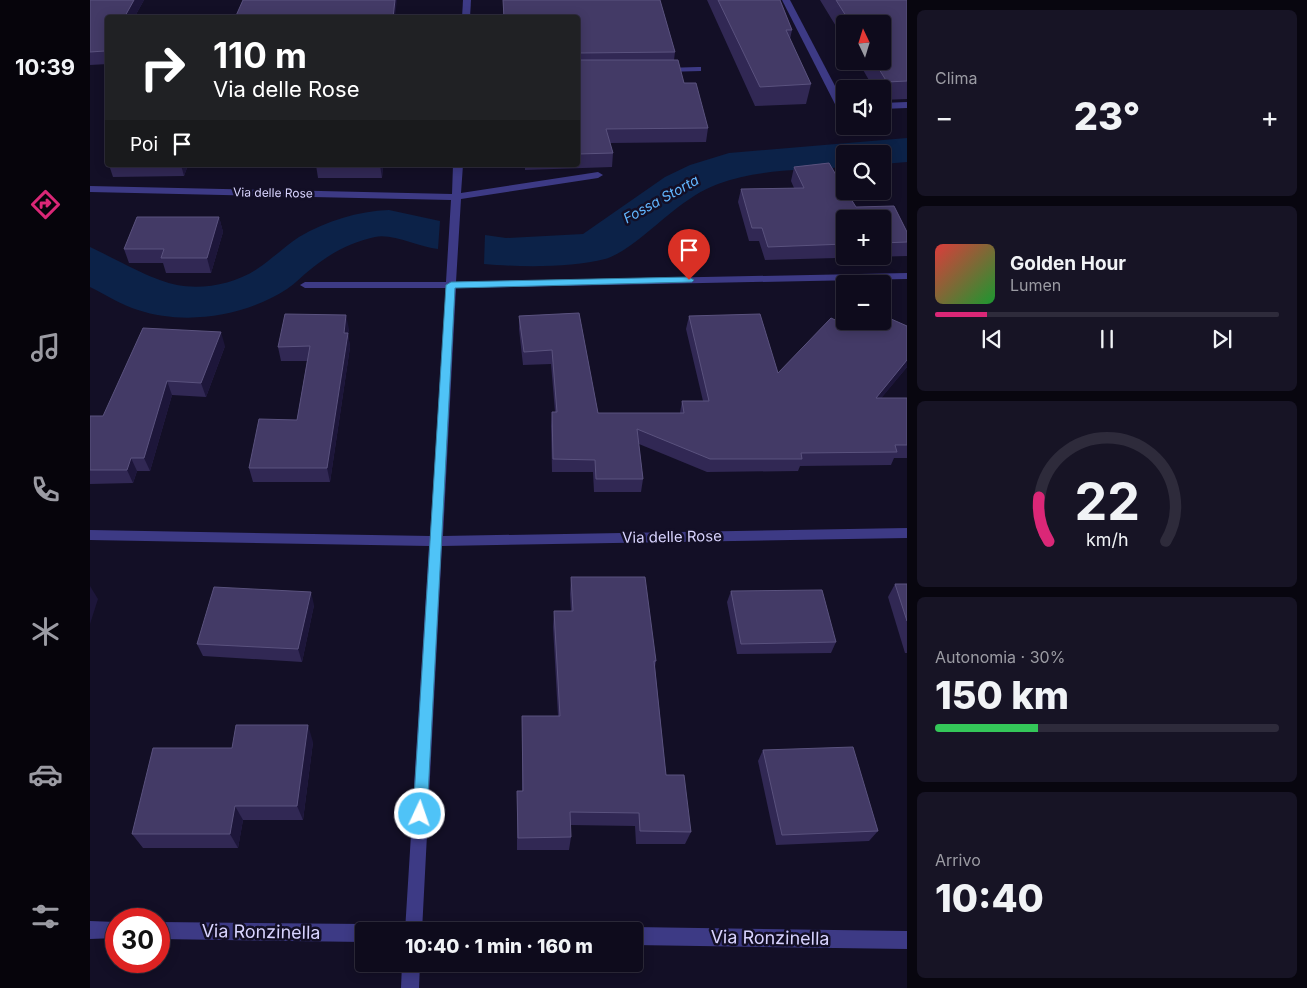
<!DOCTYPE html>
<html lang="it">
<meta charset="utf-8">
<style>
:root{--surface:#0e0b1c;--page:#171425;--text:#f1f3f6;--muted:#9b9ba3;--line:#2e2b3b;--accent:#db2777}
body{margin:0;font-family:Inter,sans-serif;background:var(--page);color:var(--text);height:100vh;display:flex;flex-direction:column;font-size:19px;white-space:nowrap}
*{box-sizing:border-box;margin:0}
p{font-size:16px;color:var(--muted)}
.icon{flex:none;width:28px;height:28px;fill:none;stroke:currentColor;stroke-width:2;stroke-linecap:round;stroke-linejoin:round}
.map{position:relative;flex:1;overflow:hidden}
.panel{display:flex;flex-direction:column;gap:10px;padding:10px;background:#08060f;width:400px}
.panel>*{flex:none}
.guide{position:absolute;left:15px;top:15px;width:475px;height:152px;border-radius:5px;box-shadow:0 2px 12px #0003,0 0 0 1px var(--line);background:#202124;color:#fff;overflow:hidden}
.needle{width:32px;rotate:356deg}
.controls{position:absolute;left:746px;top:15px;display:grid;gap:10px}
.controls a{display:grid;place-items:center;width:55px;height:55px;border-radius:5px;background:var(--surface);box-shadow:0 2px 12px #0003,0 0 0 1px var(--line);font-size:25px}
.speed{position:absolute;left:15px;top:908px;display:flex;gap:10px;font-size:25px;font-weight:700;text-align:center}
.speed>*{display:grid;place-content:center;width:65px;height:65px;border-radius:50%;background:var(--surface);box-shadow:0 2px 12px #0003,0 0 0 1px var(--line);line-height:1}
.speed .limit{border:8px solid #d22;background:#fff;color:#111}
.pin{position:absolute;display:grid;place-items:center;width:42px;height:42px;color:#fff;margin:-51px -21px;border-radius:50% 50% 50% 0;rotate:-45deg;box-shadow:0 0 5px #0007}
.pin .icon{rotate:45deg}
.me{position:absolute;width:55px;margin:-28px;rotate:3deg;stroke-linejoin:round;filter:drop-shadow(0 0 4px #0008)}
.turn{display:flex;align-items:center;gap:18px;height:105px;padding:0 25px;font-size:22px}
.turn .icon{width:65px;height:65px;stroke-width:2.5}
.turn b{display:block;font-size:35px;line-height:42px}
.then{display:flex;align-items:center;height:48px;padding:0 25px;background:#0003;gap:10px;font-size:19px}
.big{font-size:38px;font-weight:800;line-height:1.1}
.panel .card{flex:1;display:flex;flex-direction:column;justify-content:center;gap:8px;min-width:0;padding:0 18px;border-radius:8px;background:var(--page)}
.panel .dial{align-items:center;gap:0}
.dial svg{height:130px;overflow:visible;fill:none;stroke:var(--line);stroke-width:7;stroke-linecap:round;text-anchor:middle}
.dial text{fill:var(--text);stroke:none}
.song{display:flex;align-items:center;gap:15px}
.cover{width:60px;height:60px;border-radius:8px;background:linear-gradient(135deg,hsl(0 70% 55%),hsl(130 70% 35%))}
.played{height:5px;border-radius:2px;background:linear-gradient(90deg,var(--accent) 15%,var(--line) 15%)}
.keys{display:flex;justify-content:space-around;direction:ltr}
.heat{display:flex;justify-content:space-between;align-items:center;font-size:28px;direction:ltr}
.charge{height:8px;border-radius:4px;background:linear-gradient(90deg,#34c759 30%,var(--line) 0)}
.trip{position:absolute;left:265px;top:922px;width:288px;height:50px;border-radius:5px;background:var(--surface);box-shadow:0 2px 12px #0003,0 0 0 1px var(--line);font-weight:800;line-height:50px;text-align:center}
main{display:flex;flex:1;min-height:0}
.dock{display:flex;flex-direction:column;width:90px;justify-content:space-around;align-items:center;background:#06040b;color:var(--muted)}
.dock .icon{width:35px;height:35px}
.dock .selected{color:var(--accent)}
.dock b{font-size:22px;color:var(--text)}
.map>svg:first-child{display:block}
.water{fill:#0c2248}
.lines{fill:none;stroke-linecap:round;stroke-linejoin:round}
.minor{fill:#3d3a85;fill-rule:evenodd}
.wall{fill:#312854;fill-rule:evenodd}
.shaded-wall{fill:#1d163a}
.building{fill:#433a66;stroke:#5a527e}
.route{fill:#4fc3f7;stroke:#337fa1}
.labels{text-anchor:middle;stroke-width:5;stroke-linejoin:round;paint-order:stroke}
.far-street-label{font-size:12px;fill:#d9d4ff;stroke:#130f26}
.far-water-label{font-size:14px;font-style:italic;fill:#62b6ff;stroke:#130f26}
.street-label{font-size:15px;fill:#d9d4ff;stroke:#130f26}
.near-street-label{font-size:18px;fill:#d9d4ff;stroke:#130f26}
</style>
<main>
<nav class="dock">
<b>10:39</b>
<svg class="icon selected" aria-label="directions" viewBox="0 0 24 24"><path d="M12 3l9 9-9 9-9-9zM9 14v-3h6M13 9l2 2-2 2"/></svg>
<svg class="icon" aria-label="music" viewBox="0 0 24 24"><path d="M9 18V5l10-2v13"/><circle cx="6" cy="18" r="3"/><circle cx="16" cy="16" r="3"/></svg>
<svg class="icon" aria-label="phone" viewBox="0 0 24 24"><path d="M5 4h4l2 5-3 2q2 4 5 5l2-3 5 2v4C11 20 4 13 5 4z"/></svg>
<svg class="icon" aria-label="climate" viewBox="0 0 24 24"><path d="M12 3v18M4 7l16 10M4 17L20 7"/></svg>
<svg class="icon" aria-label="car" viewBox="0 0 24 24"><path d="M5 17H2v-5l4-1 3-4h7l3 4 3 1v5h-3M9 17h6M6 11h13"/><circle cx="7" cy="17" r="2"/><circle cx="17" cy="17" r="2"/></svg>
<svg class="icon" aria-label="filters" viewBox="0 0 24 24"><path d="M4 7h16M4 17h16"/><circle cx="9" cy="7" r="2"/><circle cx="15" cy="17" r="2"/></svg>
</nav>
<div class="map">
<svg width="817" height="988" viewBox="0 0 817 988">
<rect width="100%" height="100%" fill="#130f26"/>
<g class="water">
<path d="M 817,138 L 817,162 L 793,164 L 792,154 L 755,154 L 755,167 C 713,170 668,169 628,184 C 595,196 569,225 541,245 C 534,250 523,257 515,259 C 482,268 427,267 394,264 L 395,235 L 416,238 L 493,234 L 575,177 L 600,165 L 639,153 Z"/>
<path d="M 299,210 L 350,221 L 348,249 C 329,247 302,233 285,237 C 261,242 239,254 221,269 C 213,275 206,283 197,289 C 156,316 96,326 48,310 C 32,305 16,295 0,287 L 0,247 C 24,258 61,280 87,285 C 113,290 144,284 167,269 C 182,259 194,247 209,237 C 236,221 268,211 299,210 Z"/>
</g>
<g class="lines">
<g class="minor">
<polygon points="373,0 381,0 380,18 372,18"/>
<polygon points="692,0 700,0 755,105 755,111 747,108"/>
<polygon points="608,67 611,67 611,71 575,72 571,70 575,68"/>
<polygon points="817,102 817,108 792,109 792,103"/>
<polygon points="363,165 373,165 371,193 508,172 513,175 508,178 371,199 366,282 817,273 817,279 366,288 353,536 817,528 817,538 352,546 332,931 315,931 339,546 0,540 0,530 340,536 356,288 215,288 210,285 215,282 356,282 361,200 0,192 0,186 362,194"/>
<polygon points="0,921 26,922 26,938 0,939"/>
<polygon points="69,922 274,924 280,927 282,931 274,931 274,942 69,939"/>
<polygon points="544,927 817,931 817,949 544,945 544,931 537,931"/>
<polygon points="312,964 330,964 329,988 311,988"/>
</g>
</g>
<g class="wall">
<polygon points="0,0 54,0 44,18 18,18 18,64 0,65"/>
<polygon points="413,0 570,0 585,52 584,60 594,83 618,128 616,142 520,143 523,153 522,167 435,170 435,165 488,165 488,18 413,18"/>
<polygon points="617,0 690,0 702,30 700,39 721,84 716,104 665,106"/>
<polygon points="730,0 817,0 817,99 792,100 792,89 784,89 768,61 792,61 792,24 755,24 755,41"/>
<path d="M 739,163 L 755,190 L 755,191 L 756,191 L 766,207 L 804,206 L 817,232 L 817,256 L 675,260 L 669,241 L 659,241 L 648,202 L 651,189 L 704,188 L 701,181 L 704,167 ZM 755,219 L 792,219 L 792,256 L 755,256 Z"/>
<polygon points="19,165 98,165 94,176 23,177"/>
<polygon points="226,165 293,165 292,178 228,178"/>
<polygon points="129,217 133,232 121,273 76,273 73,263 39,263 34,249"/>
<polygon points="489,313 508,413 590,413 592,401 613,401 596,329 599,316 688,373 754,324 817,326 817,367 791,398 817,398 817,458 804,458 801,465 710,466 708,471 617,472 549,444 553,479 551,492 504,492 503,472 462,472 461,426 462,412 465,412 461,364 433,365 429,329 429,316"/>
<polygon points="259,329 258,334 260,347 240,482 163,482 159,468 207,420 217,361 191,361 188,347"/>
<polygon points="135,346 116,397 82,395 60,471 47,471 43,483 0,484 0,416 13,416"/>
<polygon points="481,577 566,661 565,667 576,775 601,832 595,844 546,844 545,826 480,825 481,837 479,850 427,850 427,791 432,791 432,716 468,716 463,627 464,611 481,611 480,594"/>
<polygon points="805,584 817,584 817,653 815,653 798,597"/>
<polygon points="641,591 746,642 741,653 647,654 637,602"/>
<polygon points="224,605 212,662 113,656 107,644"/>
<polygon points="223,742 213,820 153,820 148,848 53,848 42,834 142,748"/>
<polygon points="673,750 788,831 779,841 686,845 668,761"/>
</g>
<g class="shaded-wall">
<polygon points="44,0 54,0 44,18 34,18"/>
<polygon points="305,0 307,0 305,18 303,18"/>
<polygon points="18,47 18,57 15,51"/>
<polygon points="91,165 98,165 94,176"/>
<polygon points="290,165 293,165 292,178"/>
<polygon points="129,217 133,232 121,273 117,258"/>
<polygon points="256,315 259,329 258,334 260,347 240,482 237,468"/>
<polygon points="131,332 135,346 116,397 111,383"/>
<polygon points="817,360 817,367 780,412 786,398"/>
<polygon points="77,381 82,395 60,471 54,458"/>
<polygon points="41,458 47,471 43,483 37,470"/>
<polygon points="0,586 8,599 0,624"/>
<polygon points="221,592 224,605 212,662 208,649"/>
<polygon points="218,725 223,742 213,820 207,806"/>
<polygon points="145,806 153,820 148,848 140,834"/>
</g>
<g class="building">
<polygon points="0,0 44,0 34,18 18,18 18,47 15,51 0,52"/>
<polygon points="153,0 305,0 303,18 145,18"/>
<polygon points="413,0 570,0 585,52 489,53 488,57 488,18 414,18"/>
<polygon points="628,0 690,0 702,30 696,30 721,84 670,87"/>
<polygon points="746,0 817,0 817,81 797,82 784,61 792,61 792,24 761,24"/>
<polygon points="488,59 489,60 588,60 594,83 606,83 618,128 516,129 523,153 488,154"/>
<polygon points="739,163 755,190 755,191 756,191 766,207 804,206 817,232 817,242 792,243 792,219 755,219 755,244 678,247 672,228 662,228 651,189 714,188 704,167"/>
<polygon points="47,217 129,217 117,258 71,258 74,249 34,249"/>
<polygon points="489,313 508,413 594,413 592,401 619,401 599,316 670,314 688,373 741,318 754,324 757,321 792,321 792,315 817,326 817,360 786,398 817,398 817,445 805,445 807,452 711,453 712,459 620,459 547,429 553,479 506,479 505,460 463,459 462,412 467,412 462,350 434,352 429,316"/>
<polygon points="195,314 256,315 254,333 258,333 237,468 159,468 169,419 207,420 220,346 188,347"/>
<polygon points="53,328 131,332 111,383 77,381 54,458 41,458 37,470 0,470 0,416 13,416"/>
<polygon points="481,577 555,577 566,661 564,661 576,775 594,775 601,832 550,831 549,813 480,812 481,837 428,838 427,791 433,791 432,716 470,716 464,611 483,611"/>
<polygon points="805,584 817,584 817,621"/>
<polygon points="124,587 221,592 208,649 107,644"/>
<polygon points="732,590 746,642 651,644 641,591"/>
<polygon points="146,725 218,725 207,806 145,806 140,834 42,834 63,748 142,748"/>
<polygon points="763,747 788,831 692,835 673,750"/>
</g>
<polygon class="route" points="599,277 604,280 602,282 365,288 337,814 335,819 330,821 325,819 323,814 356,285 361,282"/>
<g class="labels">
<g class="far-street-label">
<text transform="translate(183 193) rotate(1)" y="4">Via delle Rose</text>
</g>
<g class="far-water-label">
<text transform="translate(571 199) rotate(-29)" y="5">Fossa Storta</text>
</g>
<g class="street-label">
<text transform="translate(582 537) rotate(-1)" y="5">Via delle Rose</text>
</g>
<g class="near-street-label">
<text transform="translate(171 932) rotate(1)" y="6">Via Ronzinella</text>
<text transform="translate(680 938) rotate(1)" y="6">Via Ronzinella</text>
</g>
</g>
</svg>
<div class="controls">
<a><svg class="needle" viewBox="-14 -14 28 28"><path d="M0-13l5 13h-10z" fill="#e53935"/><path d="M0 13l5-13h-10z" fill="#9b9ba3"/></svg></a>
<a><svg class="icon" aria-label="sound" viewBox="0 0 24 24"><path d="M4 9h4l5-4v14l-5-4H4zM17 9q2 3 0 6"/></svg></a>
<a><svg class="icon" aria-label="search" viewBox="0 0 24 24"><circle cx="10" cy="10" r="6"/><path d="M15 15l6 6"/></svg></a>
<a>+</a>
<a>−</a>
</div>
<div class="speed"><div class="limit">30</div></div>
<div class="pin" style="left:599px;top:280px;background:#d93025"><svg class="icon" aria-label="arrive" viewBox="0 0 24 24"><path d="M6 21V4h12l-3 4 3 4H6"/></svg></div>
<svg class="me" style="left:330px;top:814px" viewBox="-20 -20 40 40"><circle r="17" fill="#4fc3f7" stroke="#fff" stroke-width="3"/><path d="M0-11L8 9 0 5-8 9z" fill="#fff"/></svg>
<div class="trip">10:40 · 1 min · 160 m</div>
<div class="guide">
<div class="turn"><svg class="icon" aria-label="right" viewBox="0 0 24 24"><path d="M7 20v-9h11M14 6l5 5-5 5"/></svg><div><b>110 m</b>Via delle Rose</div></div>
<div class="then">Poi<svg class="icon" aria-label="arrive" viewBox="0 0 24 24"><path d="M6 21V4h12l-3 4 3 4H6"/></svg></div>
</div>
</div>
<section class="panel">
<div class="card"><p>Clima</p>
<div class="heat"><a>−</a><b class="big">23°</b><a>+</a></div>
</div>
<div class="card">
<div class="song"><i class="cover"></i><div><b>Golden Hour</b><p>Lumen</p></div></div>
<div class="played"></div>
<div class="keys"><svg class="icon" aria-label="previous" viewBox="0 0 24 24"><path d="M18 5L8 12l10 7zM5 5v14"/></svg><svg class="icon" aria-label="pause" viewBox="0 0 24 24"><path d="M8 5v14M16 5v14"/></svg><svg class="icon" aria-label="next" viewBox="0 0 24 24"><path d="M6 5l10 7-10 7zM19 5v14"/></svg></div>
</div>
<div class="card dial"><svg viewBox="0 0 100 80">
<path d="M14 69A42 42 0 1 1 86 69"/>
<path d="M14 69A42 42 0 0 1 8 42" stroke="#db2777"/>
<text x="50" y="56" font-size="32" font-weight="700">22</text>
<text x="50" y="72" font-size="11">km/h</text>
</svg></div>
<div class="card"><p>Autonomia · 30%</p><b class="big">150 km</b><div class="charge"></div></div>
<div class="card"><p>Arrivo</p><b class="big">10:40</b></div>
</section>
</main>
